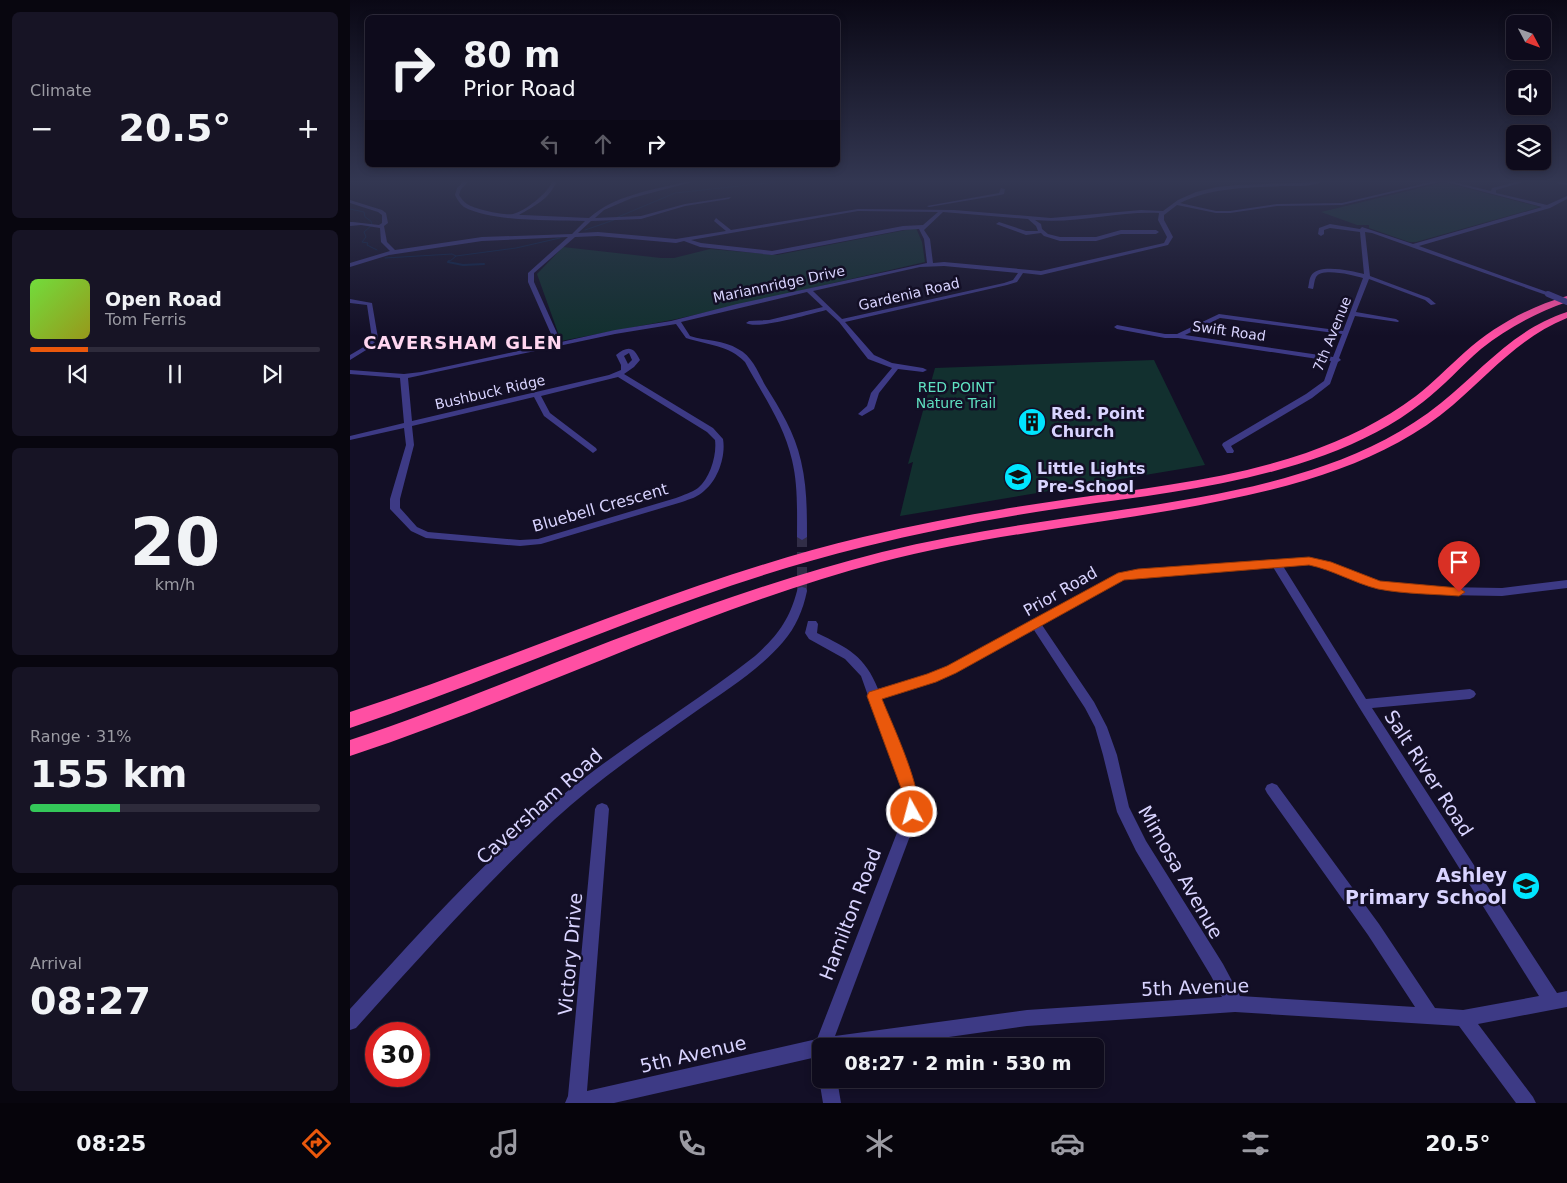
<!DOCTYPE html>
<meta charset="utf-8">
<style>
:root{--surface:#0e0b1c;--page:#171425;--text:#f1f3f6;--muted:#9b9ba3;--line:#2e2b3b;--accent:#ea580c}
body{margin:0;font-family:"DejaVu Sans",sans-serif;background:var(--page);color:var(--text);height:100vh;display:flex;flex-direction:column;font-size:19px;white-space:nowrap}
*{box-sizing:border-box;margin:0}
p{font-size:16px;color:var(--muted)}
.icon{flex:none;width:28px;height:28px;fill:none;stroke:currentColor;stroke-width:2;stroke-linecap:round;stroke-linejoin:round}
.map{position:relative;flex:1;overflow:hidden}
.sheet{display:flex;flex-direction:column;gap:12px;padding:12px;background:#08060f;width:350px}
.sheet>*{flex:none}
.top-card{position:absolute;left:15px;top:15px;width:475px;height:152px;border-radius:8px;box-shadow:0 2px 8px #0003,0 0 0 1px var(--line);background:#0e0b1c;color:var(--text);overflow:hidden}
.needle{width:32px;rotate:131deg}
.buttons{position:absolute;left:1156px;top:15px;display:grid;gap:10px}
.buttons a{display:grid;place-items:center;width:45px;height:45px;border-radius:8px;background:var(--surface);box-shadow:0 2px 8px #0003,0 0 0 1px var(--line);font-size:25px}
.speed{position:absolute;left:15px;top:1022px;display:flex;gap:10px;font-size:25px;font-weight:700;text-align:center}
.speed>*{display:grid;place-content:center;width:65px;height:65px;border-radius:50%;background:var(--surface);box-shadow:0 2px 8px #0003,0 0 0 1px var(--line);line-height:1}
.speed .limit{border:8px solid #d22;background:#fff;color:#111}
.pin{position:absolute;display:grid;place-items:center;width:42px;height:42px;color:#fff;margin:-51px -21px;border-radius:50% 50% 50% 0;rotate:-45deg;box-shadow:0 0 5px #0007}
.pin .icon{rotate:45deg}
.me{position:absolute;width:55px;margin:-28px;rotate:353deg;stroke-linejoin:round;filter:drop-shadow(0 0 4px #0008)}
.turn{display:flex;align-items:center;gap:18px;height:105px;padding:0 15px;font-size:22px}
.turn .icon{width:65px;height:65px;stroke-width:2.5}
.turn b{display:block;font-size:35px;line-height:42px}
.lanes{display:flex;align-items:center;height:48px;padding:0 15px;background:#0003;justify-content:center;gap:25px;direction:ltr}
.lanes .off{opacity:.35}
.big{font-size:38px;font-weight:600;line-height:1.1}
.sheet .tile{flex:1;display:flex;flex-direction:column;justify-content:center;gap:8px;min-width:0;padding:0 18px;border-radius:8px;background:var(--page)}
.sheet .dial{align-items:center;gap:0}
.dial b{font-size:65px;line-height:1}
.song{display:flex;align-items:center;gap:15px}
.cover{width:60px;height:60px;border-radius:8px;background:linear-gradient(135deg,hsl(100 70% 55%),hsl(60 70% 35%))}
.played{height:5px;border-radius:2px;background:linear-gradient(90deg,var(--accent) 20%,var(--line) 20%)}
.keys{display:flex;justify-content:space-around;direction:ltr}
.heat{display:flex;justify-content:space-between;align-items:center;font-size:28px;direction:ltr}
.charge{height:8px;border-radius:4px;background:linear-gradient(90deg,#34c759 31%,var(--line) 0)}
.trip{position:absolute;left:462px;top:1038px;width:292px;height:50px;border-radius:8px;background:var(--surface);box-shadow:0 2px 8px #0003,0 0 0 1px var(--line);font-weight:600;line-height:50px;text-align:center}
.tabs{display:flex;height:80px;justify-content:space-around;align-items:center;background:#06040b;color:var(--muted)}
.tabs .icon{width:35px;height:35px}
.tabs .active{color:var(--accent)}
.tabs b{font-size:22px;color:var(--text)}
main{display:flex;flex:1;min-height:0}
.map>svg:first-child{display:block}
.green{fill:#12302f}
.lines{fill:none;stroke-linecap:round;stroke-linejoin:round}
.stream-far1{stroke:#0c2248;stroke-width:1}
.stream{stroke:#0c2248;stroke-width:2}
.street-tunnel{stroke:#312d47;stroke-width:10;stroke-dasharray:10 5;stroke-linecap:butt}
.street{fill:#3d3a85;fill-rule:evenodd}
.highway{fill:#ff4fa3;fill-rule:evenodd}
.street-bridge{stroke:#3d3a85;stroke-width:6}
.route{fill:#ea580c;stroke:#983908}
.labels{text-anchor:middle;stroke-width:5;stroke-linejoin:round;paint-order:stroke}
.far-street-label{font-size:14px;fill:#d9d4ff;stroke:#130f26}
.far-park-label{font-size:14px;fill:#5fe0c0;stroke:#130f26}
.poi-label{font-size:16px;font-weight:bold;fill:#d9d4ff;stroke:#130f26;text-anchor:start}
.street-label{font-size:16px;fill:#d9d4ff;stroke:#130f26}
.far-district-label{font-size:18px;font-weight:bold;letter-spacing:1px;fill:#ffd6f0;stroke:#130f26}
.near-street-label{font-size:19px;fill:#d9d4ff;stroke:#130f26}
.near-poi-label{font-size:19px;font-weight:bold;fill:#d9d4ff;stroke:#130f26;text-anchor:end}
</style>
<main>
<section class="sheet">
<div class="tile"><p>Climate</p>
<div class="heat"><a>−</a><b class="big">20.5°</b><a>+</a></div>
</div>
<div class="tile">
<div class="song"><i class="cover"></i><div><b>Open Road</b><p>Tom Ferris</p></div></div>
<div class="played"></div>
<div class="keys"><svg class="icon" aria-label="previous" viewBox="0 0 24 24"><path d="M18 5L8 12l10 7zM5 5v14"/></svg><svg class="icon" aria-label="pause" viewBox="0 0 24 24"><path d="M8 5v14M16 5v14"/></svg><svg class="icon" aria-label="next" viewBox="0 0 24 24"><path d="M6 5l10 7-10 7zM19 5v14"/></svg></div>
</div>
<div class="tile dial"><b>20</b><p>km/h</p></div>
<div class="tile"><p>Range · 31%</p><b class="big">155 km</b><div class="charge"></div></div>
<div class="tile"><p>Arrival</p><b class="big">08:27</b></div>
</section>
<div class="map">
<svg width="1217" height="1103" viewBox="0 0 1217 1103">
<rect width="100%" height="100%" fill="#130f26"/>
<g class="green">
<polygon points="1091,183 1097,183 1190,207 1066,242 1059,242 1019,228 1019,225 1007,225 971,212"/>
<polygon points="566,228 572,242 575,262 327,319 211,341 187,274 213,247 311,258 324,258 360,249 427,255"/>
<polygon points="804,360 855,465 550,516 563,462 558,464 585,368"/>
</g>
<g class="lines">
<g class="stream-far1">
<polyline points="0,209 14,212 15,217 21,221 22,225 14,232 16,237 12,242 18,243 17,245 27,250"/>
<polyline points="268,217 325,193 427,182"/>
<polyline points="235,230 264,220"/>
<polyline points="106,256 166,248 210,238"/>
<polyline points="35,258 102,254 106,256 99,262"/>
</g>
<polyline class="stream" points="99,261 98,262 113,265 134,264"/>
<polyline class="street-tunnel" points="452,537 452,591"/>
<g class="street">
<path d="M 113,182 L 118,182 L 111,189 L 109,195 C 111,198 114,202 117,204 C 124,209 155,216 163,214 C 175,211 197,194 202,182 L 206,182 C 200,199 184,206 169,215 L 173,215 L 239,218 C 265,195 302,190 335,182 L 342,182 L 282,198 L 254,210 L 245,218 L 291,216 L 335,204 L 381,197 L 379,199 L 335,206 L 291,219 L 241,221 L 228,233 L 248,232 L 326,239 L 376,231 L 364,221 L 366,218 L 381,230 L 508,209 L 604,210 L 701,218 L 791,210 L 813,211 L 828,200 L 846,192 L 867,187 L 887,185 L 971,182 C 961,187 945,186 933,186 C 897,188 863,187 830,203 L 866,211 L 880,211 L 927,204 L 992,203 L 1081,182 L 1089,182 L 992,205 L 927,206 L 880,213 L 866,213 L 827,205 L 814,215 L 814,220 L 823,237 L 818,245 L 691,275 L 673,273 L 667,282 L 657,285 L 495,322 L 524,355 L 542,363 L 573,368 L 577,370 L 573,372 L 548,369 L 529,393 L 524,409 L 512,416 L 508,414 L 517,406 L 521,393 L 542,368 L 518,359 L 489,322 L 476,310 C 460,314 407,330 396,323 L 399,321 L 419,320 L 473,307 L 457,292 L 331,322 L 340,336 C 356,341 374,340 388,349 C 402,356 408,372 415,385 C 430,409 445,433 451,461 C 457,486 457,512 457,537 L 452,540 L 447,537 C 447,511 448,485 442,460 C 434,424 412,394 395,362 C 379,345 357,345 336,338 L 326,324 L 265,334 L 58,378 L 62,421 L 259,375 L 271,370 L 271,365 L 266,355 C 278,345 284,347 290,360 L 284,367 L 274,374 L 363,428 L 373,439 C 376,456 368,480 354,491 C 348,497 340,499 332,502 L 191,544 L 170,546 L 76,538 L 61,531 L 40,509 L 40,499 L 56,445 L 54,428 L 0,440 L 0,436 L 54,423 L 50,378 L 0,374 L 0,370 L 54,374 L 71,372 L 205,343 L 178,282 L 178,273 L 218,237 L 132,241 L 39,255 L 0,267 L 0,263 L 40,251 L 31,242 L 30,228 L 11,225 L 0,226 L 0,222 L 3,222 L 29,225 L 32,223 L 32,215 L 28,212 L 0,203 L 0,200 L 32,210 L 36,213 L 38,223 L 34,226 L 37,242 L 45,250 L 132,237 L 222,234 L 235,221 C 202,220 142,222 114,207 C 110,204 107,199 105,195 L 107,188 ZM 508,211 L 588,212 L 573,225 L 553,226 L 422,251 L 351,243 L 341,240 ZM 593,212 L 678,219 L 686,226 L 688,231 L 676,231 L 649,222 L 646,224 L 676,235 L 691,233 L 694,236 L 710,241 L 746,241 L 771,234 L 806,234 L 809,232 L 806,230 L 771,230 L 746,237 L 710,237 L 698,234 L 692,229 L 691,224 L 685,220 C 726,224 768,211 809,213 L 808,220 L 817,237 L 814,243 L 691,271 L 594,262 L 583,263 L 580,239 L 574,230 ZM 569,229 L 574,239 L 577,263 L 387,304 L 321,321 L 265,330 L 211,342 L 184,282 L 184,273 L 225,237 L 248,236 L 326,243 L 334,241 L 350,247 L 422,255 L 553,230 ZM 594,266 L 668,273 L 663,280 L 654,283 L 492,319 L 463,291 L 570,267 ZM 279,353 L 282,360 L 278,364 L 274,356 ZM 268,377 L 357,432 L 365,440 C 367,455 360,478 348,488 C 341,493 333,495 326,498 L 188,539 L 170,540 L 78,532 L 67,527 L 50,508 L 50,499 L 64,445 L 62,426 L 184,397 L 194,416 L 243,453 L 247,450 L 246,448 L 200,413 L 191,396 Z"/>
<path d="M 1096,182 L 1103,182 L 1141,191 L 1142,188 L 1166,182 L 1173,182 L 1146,190 L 1146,193 L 1197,205 L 1217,196 L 1217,199 L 1200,208 L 1069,246 L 1200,293 L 1200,295 L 1196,295 L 1022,233 L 1015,232 L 1020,276 L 1079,298 L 1086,304 L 1081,305 L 1075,300 L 1019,279 L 1006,312 L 1046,319 L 1049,321 L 1048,322 L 1005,316 L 989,358 L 991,360 L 988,362 L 980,384 L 962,398 L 881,446 L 884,451 L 883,453 L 877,453 L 872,445 L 873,443 L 956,394 L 974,381 L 981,361 L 828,338 L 815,338 L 767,329 L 764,327 L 767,325 L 815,334 L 827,334 L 869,314 L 993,331 L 1013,278 C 1004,275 971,267 966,277 C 964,281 964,286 963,289 L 958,288 C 959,285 959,279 961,276 C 968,263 1002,271 1014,274 L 1010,232 L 980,228 L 974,230 L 974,234 L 971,236 L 968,234 L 969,228 L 980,224 L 1010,229 L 1012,227 L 1063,244 L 1192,207 ZM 870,318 L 992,334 L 983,357 L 835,335 Z"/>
<polygon points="1207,182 1217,183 1217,185 1207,183"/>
<polygon points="651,188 655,189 654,194 650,195 579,207 577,206 649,193"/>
<polygon points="0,299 22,303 28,338 21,347 0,360 0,355 17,345 22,338 17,305 0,303"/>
<path d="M 959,558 L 981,563 L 1029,581 L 1094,587 L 1152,588 L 1217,580 L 1217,588 L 1152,596 L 1094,595 L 1029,589 L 1009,583 L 974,568 L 959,564 L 933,566 L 1016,699 L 1120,689 L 1124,691 L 1126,694 L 1124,697 L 1120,699 L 1022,708 L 1207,993 L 1217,991 L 1217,1007 L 1128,1024 L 1183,1097 L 1186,1103 L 1166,1103 L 1109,1026 L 885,1012 L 677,1026 L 535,1046 L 471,1046 L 471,1056 L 264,1103 L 215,1103 L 218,1096 L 245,809 L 247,805 L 252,803 L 257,805 L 259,809 L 237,1091 L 467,1039 L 555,812 L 555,800 L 511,676 L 495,659 L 459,639 L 455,633 L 458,621 L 466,621 L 468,624 L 467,633 C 498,648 515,656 528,689 L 578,674 L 597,667 L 768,574 ZM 923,567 L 1009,707 L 1189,996 L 1113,1010 L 1085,1008 L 1029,924 L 927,785 L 922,783 L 917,785 L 915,789 L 917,793 L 1018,935 L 1065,1007 L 890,996 L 873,964 L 796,841 L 779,807 L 767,755 L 757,727 L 744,702 L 692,625 L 774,579 ZM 684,630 L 735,708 L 745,727 L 753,755 L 767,812 L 786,851 L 861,976 L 872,997 L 677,1010 L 485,1036 L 569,812 L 569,800 L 531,698 L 585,681 L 605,673 Z"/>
<path d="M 452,587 L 456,588 L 457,591 C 453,610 446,627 433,642 C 409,670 375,691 345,712 C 297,746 248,780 204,820 C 134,885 70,957 6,1028 L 0,1030 L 0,1009 C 68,935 136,858 214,794 C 275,744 343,705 405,656 C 427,636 439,621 447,591 L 448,588 Z"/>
<polygon points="471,1074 471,1079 487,1079 491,1103 473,1103 469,1079"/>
</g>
<g class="highway">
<path d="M 1217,296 L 1217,302 C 1186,313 1157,328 1131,349 C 1111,366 1094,386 1073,402 C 1044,425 1010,442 975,455 C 893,485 805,495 719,507 C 650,517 581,530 513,547 C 336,590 172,670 0,728 L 0,712 C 172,656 337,579 513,537 C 581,521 650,509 719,499 C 798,488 880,479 956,453 C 995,439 1033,421 1066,396 C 1083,383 1098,367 1115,352 C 1144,326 1179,307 1217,296 Z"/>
<path d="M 1217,312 L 1217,318 C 1170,337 1140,373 1103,405 C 1069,434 1030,454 989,469 C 935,489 879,500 823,510 C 725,527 627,537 531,562 C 348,610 179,697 0,756 L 0,740 C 58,721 115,698 172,676 C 290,629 409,583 532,552 C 606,534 682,523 758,512 C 831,501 905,490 976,465 C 1017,451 1056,431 1091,403 C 1132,370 1164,329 1217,312 Z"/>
</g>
<polyline class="street-bridge" points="1198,294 1217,302"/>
</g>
<linearGradient id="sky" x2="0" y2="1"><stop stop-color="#0a0815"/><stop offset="0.54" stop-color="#333752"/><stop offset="1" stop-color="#333752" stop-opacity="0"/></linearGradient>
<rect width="1217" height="336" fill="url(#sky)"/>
<path class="route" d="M 959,557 L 981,562 L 1030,581 L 1109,588 L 1115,592 L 1109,596 C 1083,594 1054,594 1028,589 C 1004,583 983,570 959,565 L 774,580 L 606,673 L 586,682 L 532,699 C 541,722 577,797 567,818 L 562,820 L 556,818 L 551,788 L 517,696 L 519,692 L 577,674 L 597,666 L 768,573 L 788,569 Z"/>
<defs>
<symbol id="building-disc" viewBox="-11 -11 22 22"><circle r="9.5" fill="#00e5ff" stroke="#130f26"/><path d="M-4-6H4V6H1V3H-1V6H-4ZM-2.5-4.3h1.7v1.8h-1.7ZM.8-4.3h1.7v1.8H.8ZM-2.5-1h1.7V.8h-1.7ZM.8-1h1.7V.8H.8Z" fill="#111"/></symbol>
<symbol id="school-disc" viewBox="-11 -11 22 22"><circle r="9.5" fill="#00e5ff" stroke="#130f26"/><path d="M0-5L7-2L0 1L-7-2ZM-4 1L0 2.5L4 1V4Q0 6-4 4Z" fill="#111"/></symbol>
</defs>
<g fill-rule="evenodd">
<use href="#building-disc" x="666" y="406" width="32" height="32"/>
<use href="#school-disc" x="652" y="461" width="32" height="32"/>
<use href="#school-disc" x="1160" y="870" width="32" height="32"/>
</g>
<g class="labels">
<g class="far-street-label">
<text transform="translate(429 284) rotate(-12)" y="5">Mariannridge Drive</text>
<text transform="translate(559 294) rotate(-13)" y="5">Gardenia Road</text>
<text transform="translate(879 331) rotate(8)" y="5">Swift Road</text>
<text transform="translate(982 334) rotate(-68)" y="5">7th Avenue</text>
<text transform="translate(140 392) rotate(-13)" y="5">Bushbuck Ridge</text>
</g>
<g class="far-park-label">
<text x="606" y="392">RED POINT<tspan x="606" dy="16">Nature Trail</tspan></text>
</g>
<g class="poi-label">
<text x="701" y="419">Red. Point<tspan x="701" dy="18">Church</tspan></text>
<text x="687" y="474">Little Lights<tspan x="687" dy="18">Pre-School</tspan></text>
</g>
<g class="street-label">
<text transform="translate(250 507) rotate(-16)" y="6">Bluebell Crescent</text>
<text transform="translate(710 591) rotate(-30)" y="6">Prior Road</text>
</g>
<g class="far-district-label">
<text x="113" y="349">CAVERSHAM GLEN</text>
</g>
<g class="near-street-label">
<text transform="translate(1079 773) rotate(57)" y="7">Salt River Road</text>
<text transform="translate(189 806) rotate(-42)" y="7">Caversham Road</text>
<text transform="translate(831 872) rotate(60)" y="7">Mimosa Avenue</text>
<text transform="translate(500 914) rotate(-69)" y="7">Hamilton Road</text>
<text transform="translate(220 954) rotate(-85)" y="7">Victory Drive</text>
<text transform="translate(845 987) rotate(-2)" y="7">5th Avenue</text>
<text transform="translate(343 1054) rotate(-13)" y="7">5th Avenue</text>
</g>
<g class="near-poi-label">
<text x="1157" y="882">Ashley<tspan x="1157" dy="22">Primary School</tspan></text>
</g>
</g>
</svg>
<div class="buttons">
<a><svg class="needle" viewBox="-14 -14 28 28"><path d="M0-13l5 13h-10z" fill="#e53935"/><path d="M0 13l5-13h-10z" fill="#9b9ba3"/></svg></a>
<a><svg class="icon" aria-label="sound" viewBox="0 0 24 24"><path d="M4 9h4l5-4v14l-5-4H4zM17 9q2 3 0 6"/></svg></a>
<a><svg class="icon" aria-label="layers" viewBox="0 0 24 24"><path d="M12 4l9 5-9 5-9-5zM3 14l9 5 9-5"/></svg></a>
</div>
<div class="speed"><div class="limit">30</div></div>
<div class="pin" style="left:1109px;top:592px;background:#d93025"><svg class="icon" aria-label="arrive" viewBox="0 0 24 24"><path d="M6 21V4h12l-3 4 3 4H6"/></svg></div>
<svg class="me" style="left:562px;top:812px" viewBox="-20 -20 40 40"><circle r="17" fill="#ea580c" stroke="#fff" stroke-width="3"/><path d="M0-11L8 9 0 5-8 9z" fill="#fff"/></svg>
<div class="trip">08:27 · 2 min · 530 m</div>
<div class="top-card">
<div class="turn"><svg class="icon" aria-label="right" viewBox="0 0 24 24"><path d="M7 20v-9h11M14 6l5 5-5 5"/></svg><div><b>80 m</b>Prior Road</div></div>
<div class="lanes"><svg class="icon off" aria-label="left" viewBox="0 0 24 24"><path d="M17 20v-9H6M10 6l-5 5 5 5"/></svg><svg class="icon off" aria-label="ahead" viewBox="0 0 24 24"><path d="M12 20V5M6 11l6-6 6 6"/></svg><svg class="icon" aria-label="right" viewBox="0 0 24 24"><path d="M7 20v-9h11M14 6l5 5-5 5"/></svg></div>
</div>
</div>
</main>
<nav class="tabs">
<b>08:25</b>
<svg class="icon active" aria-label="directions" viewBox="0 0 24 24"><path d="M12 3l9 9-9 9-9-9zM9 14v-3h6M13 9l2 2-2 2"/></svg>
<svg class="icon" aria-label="music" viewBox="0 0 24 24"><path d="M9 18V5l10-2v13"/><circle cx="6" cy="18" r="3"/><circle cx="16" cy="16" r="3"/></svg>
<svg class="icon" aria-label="phone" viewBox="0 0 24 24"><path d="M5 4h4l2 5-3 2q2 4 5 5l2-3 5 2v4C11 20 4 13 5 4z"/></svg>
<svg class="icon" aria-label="climate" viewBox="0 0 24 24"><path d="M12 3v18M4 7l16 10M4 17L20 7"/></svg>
<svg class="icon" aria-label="car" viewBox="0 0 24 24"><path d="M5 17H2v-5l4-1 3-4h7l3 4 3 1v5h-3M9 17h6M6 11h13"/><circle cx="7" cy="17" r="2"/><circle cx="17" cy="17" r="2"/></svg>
<svg class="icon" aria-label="filters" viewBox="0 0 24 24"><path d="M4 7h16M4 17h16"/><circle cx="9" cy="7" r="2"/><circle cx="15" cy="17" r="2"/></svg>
<b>20.5°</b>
</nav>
